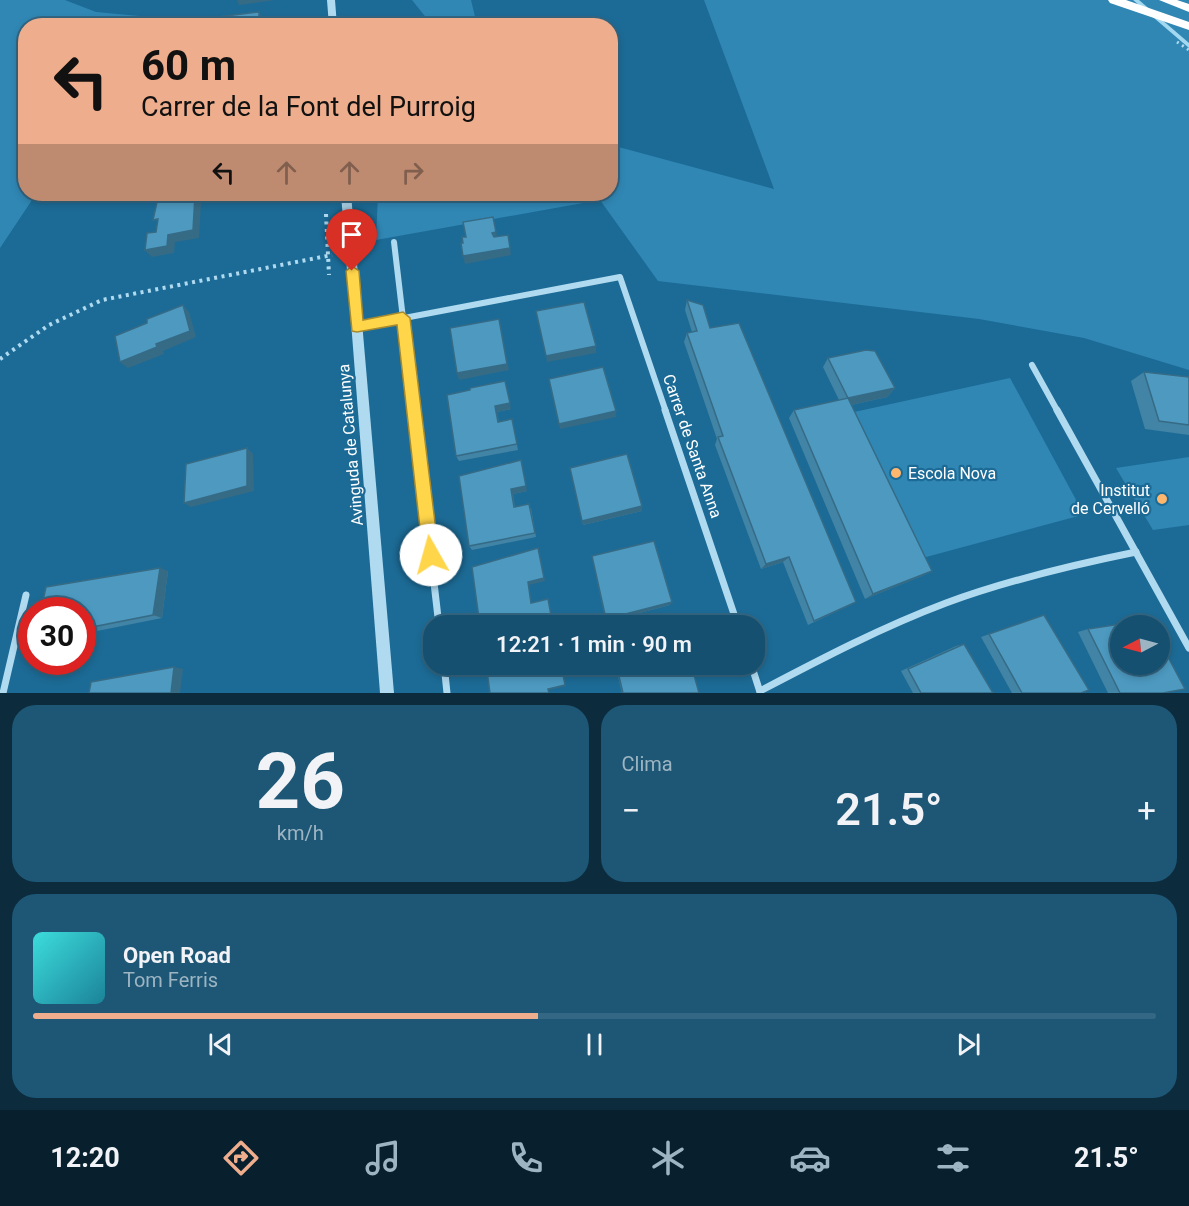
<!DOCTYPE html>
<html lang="es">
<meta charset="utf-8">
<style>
:root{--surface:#155070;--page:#1e5775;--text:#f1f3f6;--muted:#9db5c3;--line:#346783;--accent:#eead8d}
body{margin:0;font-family:Roboto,sans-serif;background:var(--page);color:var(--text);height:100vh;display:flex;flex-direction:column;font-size:22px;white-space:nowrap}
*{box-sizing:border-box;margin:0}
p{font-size:20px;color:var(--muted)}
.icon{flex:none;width:33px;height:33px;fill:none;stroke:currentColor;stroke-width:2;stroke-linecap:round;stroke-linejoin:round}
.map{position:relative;height:693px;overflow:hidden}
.drawer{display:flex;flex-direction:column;gap:12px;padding:12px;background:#0c2c3e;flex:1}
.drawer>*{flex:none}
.hud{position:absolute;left:18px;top:18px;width:600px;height:183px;border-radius:24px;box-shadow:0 3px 9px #0003,0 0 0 2px var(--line);background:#eead8d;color:#111;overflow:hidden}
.needle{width:39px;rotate:264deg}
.buttons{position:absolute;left:1110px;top:615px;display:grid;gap:12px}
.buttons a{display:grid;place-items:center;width:60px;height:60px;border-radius:50%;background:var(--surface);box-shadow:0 3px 9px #0003,0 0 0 2px var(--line);font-size:30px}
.speed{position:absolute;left:18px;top:597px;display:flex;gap:12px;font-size:30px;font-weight:700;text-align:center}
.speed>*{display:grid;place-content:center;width:78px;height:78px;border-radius:50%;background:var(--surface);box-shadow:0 3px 9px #0003,0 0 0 2px var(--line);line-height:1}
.speed .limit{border:9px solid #d22;background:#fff;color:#111}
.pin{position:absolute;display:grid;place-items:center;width:51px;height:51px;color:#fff;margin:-62px -26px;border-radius:50% 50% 50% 0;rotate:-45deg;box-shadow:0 0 6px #0007}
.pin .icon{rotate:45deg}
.me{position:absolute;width:66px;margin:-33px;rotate:353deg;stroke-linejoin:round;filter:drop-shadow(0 0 4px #0008)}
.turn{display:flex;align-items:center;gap:21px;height:126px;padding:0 24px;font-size:27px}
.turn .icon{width:78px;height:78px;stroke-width:2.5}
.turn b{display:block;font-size:42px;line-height:51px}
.lanes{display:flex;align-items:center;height:57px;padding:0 24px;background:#0003;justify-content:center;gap:30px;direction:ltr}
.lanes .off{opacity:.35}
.big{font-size:45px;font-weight:600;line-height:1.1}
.drawer .widget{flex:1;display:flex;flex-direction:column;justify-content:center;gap:9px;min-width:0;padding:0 21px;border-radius:24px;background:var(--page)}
.drawer .dial{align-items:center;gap:0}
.dial b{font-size:78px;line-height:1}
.song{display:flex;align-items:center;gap:18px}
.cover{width:72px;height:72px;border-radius:9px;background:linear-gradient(135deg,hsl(180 70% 55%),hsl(190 70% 35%))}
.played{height:6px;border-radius:3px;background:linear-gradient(90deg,var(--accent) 45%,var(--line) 45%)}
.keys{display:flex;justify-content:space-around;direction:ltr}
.heat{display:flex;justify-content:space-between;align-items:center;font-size:33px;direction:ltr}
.drawer .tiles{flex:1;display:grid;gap:12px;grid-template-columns:1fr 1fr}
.widget:last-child{grid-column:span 2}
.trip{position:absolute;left:423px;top:615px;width:342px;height:60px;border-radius:24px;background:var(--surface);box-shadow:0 3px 9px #0003,0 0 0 2px var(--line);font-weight:600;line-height:60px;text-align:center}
.tab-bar{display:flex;height:96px;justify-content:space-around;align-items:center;background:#08202d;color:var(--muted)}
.tab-bar .icon{width:42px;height:42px}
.tab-bar .selected{color:var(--accent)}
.tab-bar b{font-size:27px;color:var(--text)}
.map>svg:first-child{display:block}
.green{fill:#3087b4}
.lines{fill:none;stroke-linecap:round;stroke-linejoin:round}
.stream{fill:#a3d8f1;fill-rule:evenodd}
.path-far1{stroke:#b0daf0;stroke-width:3;stroke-dasharray:2 4;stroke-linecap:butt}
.path{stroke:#b0daf0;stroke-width:4;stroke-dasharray:3 4.5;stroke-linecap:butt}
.minor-far1{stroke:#b0daf0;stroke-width:6}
.minor{stroke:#b0daf0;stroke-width:7}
.tertiary{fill:#b0daf0;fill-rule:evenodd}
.motorway{fill:#fff;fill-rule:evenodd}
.wall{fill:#4284a5}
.shaded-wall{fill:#366b86}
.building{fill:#4d99c0;stroke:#366b86;stroke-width:1.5}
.route{fill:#ffd54a;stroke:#a68a30;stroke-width:1.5}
.poi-dot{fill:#ffb76e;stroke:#1c6b96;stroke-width:2}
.labels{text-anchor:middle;stroke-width:4.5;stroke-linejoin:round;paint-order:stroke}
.street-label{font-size:16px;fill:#fff;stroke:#1c6b96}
.poi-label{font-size:16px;fill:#fff;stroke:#1c6b96;text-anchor:start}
</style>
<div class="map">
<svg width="1189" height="693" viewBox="0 0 1189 693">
<rect width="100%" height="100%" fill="#1c6b96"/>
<g class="green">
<polygon points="0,0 65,0 96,12 172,19 166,26 26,26 26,194 36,194 0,248"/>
<polygon points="412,0 471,0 477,25 425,25 428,20"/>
<polygon points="704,0 1189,0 1189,370 1084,338 979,319 658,281 600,200 376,240 378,194 610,194 611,145 774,189"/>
<polygon points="1010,378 1081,509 1082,515 915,560 845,414"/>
<polygon points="1189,457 1189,525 1153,530 1116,468"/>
</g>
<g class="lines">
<polygon class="stream" points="1133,0 1139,0 1189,43 1189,48"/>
<polyline class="path-far1" points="1177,42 1189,50"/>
<g class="path">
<polyline points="326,214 329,275"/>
<polyline points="0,359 49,325 102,300 332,255"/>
</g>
<g class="minor-far1">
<polyline points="394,242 414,412"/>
<polyline points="357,327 620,277 666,412"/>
<polyline points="1032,365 1058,412"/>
</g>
<g class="minor">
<polyline points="414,410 439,626"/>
<polyline points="665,410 738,626"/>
<polyline points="1057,410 1189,648"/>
<polyline points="444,664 447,693"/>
<polyline points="751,664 760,692"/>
<path d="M 760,691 C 821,659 882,627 946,603 C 1008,580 1072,565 1136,552"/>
<polyline points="3,693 26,595"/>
</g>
<g class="tertiary">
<polygon points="327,0 335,0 337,26 329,26"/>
<polygon points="341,194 351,194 394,693 380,693"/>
</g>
<g class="motorway">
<polygon points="1108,0 1126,0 1189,22 1189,30 1110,3"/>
<polygon points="1159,0 1177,0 1189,4 1189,12"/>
</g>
</g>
<g class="wall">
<polygon points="687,300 710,328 848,606 808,625 783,562 761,569 715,445 717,439 684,342 687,333 692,332 685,310"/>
<polygon points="828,358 895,388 887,397 851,405 932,571 922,576 865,599 789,418 794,410 839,400 823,367"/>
<polygon points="1144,372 1189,377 1189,435 1145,429 1131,381"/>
<polygon points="470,390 511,409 497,412 499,422 512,419 518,450 459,461 456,456"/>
<polygon points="570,468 642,506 642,511 583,525"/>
<polygon points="459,476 527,491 513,494 515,507 531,508 536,537 472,550 469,546"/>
<polygon points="592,556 670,605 606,622"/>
<polygon points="168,571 162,618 82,634 82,610"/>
<polygon points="1044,615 1081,693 1012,693 981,637"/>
<polygon points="1088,629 1163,693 1108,693 1078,632"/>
<polygon points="964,644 993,693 913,693 901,671 956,646"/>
<polygon points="615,664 691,664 699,693 622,693"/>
</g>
<g class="shaded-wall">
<polygon points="237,0 275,0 239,5"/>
<polygon points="259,12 263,20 263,26 259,26"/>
<polygon points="195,195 201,203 199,238 175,242 174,253 152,257 145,250 168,235"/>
<polygon points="496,232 498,239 494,240 492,233"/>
<polygon points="510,248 511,255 465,264 463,256"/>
<polygon points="183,305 189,312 196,337 163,351 164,354 128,368 120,362 156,344"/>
<polygon points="499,319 509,370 459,380 457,373"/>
<polygon points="596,346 596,353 547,362 546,356"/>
<polygon points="505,381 511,409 497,412 500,428 495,406"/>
<polygon points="895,388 887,397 842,407 848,398"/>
<polygon points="616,411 616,417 560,429 559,424"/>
<polygon points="247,448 253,454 254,491 191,507 184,503"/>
<polygon points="521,460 527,491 513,494 516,512 511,489"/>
<polygon points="642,506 642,511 583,525 582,521"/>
<polygon points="539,552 545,581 529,585 533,606 528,582"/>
<polygon points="789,557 783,562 761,569 766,564"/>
<polygon points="160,568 168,571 162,618 153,615"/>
<polygon points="932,571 922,576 865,599 873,594"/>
<polygon points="672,602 670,605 606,622 606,619"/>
<polygon points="562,664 566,686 549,690 549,693 548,689"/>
<polygon points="174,667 183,669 180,693 171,693"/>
</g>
<g class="building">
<polygon points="259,12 259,26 201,26 202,19"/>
<polygon points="195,195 193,230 168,235 167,246 145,250 147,233 156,232 158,219 153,220 157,202"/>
<polygon points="493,217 496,232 492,233 494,237 508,235 510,248 463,256 461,243 463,243 462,237 466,237 463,222"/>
<polygon points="687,300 703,305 710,328 739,323 856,602 814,621 789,557 766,564 718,437 723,436 687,333 697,331"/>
<polygon points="584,302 596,346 546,356 536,311"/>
<polygon points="183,305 190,331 156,344 157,347 120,362 115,336 147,323 147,319"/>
<polygon points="499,319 507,364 457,373 450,328"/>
<polygon points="866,350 875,351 895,388 848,398 828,358"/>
<polygon points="603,367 616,411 559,424 549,379"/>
<polygon points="1144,372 1189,377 1189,425 1159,421"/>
<polygon points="505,381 510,403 495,406 498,422 512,419 517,444 456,456 447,395 470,390 470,388"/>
<polygon points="848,398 932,571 873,594 794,410"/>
<polygon points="247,448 247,486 184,503 186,464"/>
<polygon points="627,454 642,506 582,521 570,468"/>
<polygon points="521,460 526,486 511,489 514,507 529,504 535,533 469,546 459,476"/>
<polygon points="654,541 672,602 606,619 592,556"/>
<polygon points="538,548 544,578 528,582 531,603 548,599 553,626 480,626 472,567"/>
<polygon points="160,568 153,615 82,629 82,610 41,610 46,587"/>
<polygon points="1044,615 1089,690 1081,693 1022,693 989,634"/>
<polygon points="1147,620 1150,626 1120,626 1120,664 1160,664 1160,642 1185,689 1163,693 1120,693 1088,629"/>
<polygon points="964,644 993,693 921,693 908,669"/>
<polygon points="509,664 561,664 565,685 548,689 549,693 490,693 487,671"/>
<polygon points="616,664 691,664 699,693 623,693"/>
<polygon points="174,667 171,693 89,693 91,682"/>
</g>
<polygon class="route" points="352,266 359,271 363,320 403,312 410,318 439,555 437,560 431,563 425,560 423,555 397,325 357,332 352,331 346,271"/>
<g class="poi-dot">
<circle cx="896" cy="473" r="6"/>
<circle cx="1162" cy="499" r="6"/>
</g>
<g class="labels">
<g class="street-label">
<text transform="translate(350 445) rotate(-95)" y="6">Avinguda de Catalunya</text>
<text transform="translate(693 446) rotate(71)" y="6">Carrer de Santa Anna</text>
</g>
<g class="poi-label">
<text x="908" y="479">Escola Nova</text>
<text x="1150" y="496" text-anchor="end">Institut<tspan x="1150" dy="18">de Cervelló</tspan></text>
</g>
</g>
</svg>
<div class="buttons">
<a><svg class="needle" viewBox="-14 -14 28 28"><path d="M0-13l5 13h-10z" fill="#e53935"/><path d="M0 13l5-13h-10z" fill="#9db5c3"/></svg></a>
</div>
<div class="speed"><div class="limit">30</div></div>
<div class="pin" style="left:352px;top:271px;background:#d93025"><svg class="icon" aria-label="arrive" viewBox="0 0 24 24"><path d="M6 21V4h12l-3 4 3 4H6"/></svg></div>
<svg class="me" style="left:431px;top:555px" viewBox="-20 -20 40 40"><circle r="19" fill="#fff"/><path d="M0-13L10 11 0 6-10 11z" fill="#ffd54a"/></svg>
<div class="trip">12:21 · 1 min · 90 m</div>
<div class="hud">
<div class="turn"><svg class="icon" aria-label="left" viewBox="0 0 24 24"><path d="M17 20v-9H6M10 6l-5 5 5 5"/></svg><div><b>60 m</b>Carrer de la Font del Purroig</div></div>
<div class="lanes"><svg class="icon" aria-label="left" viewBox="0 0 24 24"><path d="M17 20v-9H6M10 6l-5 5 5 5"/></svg><svg class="icon off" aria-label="ahead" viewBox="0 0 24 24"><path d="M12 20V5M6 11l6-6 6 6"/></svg><svg class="icon off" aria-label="ahead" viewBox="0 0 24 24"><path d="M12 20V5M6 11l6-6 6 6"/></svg><svg class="icon off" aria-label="right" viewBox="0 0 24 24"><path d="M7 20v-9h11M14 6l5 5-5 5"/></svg></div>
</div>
</div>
<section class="drawer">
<div class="tiles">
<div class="widget dial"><b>26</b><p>km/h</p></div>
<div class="widget"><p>Clima</p>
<div class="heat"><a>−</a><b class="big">21.5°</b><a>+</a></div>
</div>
<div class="widget">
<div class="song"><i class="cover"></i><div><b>Open Road</b><p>Tom Ferris</p></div></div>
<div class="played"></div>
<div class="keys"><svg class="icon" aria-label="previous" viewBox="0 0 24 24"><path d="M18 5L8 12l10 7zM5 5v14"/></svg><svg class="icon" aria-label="pause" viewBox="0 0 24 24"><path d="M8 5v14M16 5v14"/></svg><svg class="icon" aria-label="next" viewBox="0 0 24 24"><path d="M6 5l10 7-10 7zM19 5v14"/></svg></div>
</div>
</div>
</section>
<nav class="tab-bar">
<b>12:20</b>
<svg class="icon selected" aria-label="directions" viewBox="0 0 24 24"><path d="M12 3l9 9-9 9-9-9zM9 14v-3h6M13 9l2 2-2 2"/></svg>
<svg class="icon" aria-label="music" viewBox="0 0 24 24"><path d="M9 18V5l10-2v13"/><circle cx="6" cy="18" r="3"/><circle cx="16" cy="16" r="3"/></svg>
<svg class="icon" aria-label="phone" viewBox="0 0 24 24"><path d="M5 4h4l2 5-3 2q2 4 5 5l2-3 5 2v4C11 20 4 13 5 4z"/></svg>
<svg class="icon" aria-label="climate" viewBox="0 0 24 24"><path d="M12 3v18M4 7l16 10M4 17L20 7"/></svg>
<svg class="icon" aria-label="car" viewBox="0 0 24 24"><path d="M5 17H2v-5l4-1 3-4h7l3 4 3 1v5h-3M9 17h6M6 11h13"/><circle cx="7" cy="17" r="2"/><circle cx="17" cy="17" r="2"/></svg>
<svg class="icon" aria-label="filters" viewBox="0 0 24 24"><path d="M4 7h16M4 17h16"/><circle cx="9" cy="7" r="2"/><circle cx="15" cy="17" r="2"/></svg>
<b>21.5°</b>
</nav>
